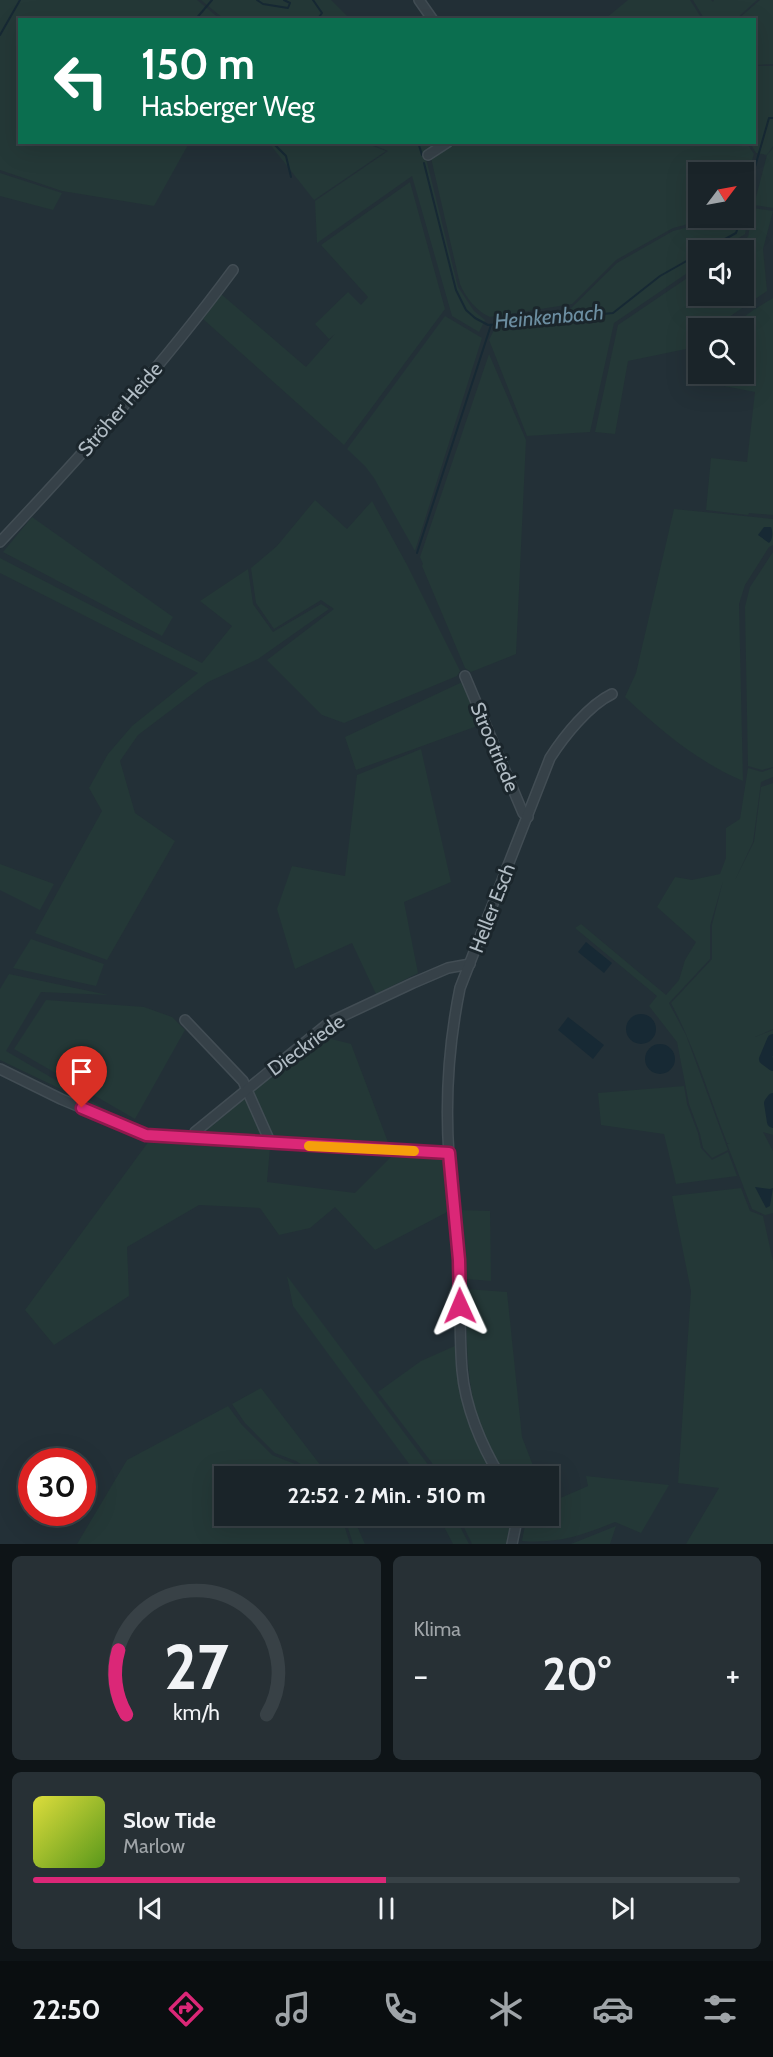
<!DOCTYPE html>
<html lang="de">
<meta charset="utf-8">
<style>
:root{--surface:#1a2429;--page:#273035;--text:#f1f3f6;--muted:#9fa4a8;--line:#384146;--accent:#db2777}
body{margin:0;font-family:Cabin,sans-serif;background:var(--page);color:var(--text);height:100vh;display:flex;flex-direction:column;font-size:22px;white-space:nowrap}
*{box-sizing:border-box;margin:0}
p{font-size:20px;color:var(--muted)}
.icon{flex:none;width:33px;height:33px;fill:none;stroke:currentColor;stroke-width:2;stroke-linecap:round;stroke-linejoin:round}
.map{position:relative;height:1544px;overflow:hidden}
.details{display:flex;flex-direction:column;gap:12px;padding:12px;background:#0e1417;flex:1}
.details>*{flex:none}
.top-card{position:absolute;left:18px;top:18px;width:738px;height:126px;border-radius:0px;box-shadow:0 6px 24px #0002,0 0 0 2px var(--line);background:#0b6e4f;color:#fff;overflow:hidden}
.needle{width:39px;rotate:58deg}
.buttons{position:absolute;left:688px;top:162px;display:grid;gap:12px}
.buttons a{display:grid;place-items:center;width:66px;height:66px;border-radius:0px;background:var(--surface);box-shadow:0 6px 24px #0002,0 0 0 2px var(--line);font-size:30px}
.speed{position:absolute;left:18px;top:1448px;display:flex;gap:12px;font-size:30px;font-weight:700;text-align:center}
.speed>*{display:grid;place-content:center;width:78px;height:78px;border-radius:50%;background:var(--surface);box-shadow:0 6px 24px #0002,0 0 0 2px var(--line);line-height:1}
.speed .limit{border:9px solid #d22;background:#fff;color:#111}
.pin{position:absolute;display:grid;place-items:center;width:51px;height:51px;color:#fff;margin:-62px -26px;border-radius:50% 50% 50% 0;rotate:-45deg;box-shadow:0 0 6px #0007}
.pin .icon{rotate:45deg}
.me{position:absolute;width:66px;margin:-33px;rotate:359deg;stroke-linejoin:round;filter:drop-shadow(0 0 4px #0008)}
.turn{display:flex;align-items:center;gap:21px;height:126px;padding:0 24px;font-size:27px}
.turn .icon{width:78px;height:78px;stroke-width:2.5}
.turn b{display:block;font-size:42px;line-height:51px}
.big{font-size:45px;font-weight:700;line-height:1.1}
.details .tile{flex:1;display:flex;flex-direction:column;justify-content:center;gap:9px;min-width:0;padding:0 21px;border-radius:9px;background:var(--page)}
.details .dial{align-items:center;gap:0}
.dial svg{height:156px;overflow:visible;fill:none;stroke:var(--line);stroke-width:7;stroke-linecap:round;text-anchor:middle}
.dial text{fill:var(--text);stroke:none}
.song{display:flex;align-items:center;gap:18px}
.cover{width:72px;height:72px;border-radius:9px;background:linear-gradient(135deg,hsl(60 70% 55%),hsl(90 70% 35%))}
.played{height:6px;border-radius:3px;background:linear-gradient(90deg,var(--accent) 50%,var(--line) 50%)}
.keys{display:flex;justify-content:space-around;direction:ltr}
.heat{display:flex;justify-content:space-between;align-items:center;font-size:33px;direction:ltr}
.details .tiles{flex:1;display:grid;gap:12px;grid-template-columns:1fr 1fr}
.tile:last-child{grid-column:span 2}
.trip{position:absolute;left:214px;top:1466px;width:345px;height:60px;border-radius:0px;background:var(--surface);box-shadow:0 6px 24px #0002,0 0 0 2px var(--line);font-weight:700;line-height:60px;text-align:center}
.menu{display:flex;height:96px;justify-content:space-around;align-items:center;background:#0a0e10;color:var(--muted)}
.menu .icon{width:42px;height:42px}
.menu .current{color:var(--accent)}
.menu b{font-size:27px;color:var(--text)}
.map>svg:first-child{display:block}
.green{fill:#243837}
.water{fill:#172934}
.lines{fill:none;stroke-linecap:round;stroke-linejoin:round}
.stream{stroke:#172934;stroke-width:2}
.river{stroke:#172934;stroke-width:12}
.minor-casing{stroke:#424d54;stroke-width:12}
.minor{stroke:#364148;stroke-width:9}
.route-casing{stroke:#8e194d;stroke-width:15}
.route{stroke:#db2777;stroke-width:10}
.slow{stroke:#f59e0b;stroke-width:10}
.labels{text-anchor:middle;stroke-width:6;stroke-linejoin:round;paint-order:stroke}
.street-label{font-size:20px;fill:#b1bcc4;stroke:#1b262c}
.water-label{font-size:21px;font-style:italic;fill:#6c8ea1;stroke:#1b262c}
</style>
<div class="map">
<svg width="773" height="1544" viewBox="0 0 773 1544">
<rect width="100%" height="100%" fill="#233037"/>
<g class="green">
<polygon points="0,0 197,0 220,19 20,20 20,142 189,143 154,206 62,191 0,170"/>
<polygon points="201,0 331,0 350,19 224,19"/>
<polygon points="628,0 690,0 702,19 605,19"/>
<polygon points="693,0 711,0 713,2 714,0 757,0 736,19 705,20"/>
<polygon points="760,0 773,0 773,64 755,65 754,20 738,19"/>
<polygon points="755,66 773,66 773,146 767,155 756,153 750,143 754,142"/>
<path d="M 456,142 L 746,142 L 754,154 L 744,186 L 744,172 L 699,172 L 699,218 L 712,218 L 673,228 L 616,260 L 572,304 L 490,317 C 476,311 466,298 460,284 L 431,158 Z"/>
<polygon points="269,143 365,143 386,151 314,200"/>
<polygon points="369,143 442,143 425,154 458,287 474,311 485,320 479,332 452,316 412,176 317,243 315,201 388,151"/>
<polygon points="773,148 773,208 754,205 767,155"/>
<polygon points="0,173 62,193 53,210 0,196"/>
<polygon points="410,182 445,309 344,445 203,319 221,294 306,367 335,334 329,339 315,324 348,292 361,305 368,297 321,245"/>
<polygon points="753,208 773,211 763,249 767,291 713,328 699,328 699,339 686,349 628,361 615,434 595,432 618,325 699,270 699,296 744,296 744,250 728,250 748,237"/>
<polygon points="750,210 745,234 720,250 699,250 699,265 614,323 590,432 527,436 489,340 495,328 558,321 617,263 673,231 724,218 744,218 744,212"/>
<polygon points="773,298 773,515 749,513 748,515 706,510 711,458 747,462 755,392 719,385 720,374 744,374 744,328 729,328 752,311"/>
<polygon points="445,316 482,338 415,551 374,478 365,466 347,449"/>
<polygon points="489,354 526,440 516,654 471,672 465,668 422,566 423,564 420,557"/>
<polygon points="315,500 347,529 372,501 406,563 460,671 457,676 344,723 322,715 267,660 334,609 321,600 274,629 256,603 251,568 277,546"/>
<path d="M 674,509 L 773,519 L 773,545 L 769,547 L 745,585 L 739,604 L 743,781 C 698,762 660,730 625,697 L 636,673 Z"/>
<polygon points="32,517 173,617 162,636 3,552"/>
<polygon points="773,552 773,767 762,770 748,766 745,607 750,587"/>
<polygon points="0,558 202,663 232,626 200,601 248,569 253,604 273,632 321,604 329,609 258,659 208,682 138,735 120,761 135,813 175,841 107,960 35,933 102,811 89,788 108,754 132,726 198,673 0,573"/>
<polygon points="460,683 464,684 480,725 356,770 345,737"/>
<polygon points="421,749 451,882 404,902 418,973 376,994 352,943 295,969 277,909 292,866 345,876 357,775"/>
<path d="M 748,768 L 762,772 L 773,768 L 773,777 L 761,782 L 753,842 L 735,880 L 754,842 L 761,787 L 773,783 L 773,1029 L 755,1037 L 773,1030 L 773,1135 L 763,1132 L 773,1151 L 773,1213 L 765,1215 L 752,1209 L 727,1144 L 730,1143 L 727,1143 C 709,1096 695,1048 671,1003 L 712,959 L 712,925 L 723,881 L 710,926 L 710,959 L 669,1003 L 686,1035 L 728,1150 L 712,1158 L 703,1148 L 700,1134 L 689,1104 L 677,1042 L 649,1006 L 657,996 L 575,928 L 581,924 L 666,995 L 679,980 L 685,960 L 696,942 L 657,907 L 675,877 L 692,880 L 720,874 L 726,858 L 726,828 L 740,819 Z"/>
<polygon points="0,864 54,884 40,910 0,890"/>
<polygon points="31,939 104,964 96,986 13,968"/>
<polygon points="9,974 108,995 41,992 6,1051 117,1116 0,1060 0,989"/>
<polygon points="46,1000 144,1007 172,1017 185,1030 135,1119 14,1049"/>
<polygon points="319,1036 351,1044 389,1145 207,1140 206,1131"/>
<polygon points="684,1086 687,1104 698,1133 701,1148 712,1160 728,1152 737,1176 676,1184 664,1134 601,1125 598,1093"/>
<polygon points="149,1141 270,1147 267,1182 355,1193 393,1155 443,1159 449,1211 375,1250 335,1207 310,1228 279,1235 260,1208 199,1205 127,1247 129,1296 54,1345 25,1310"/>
<polygon points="741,1188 750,1211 763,1216 773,1261 773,1544 686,1544 719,1488 678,1483 691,1291 672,1196"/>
<polygon points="460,1210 490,1211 491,1281 466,1279"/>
<polygon points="287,1276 429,1466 434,1476 418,1476 293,1306"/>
<path d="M 466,1289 L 507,1292 L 522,1437 L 537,1476 L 506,1476 C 496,1459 486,1442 479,1422 C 465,1380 467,1333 466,1289 Z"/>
<path d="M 457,1345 C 456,1391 469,1436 494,1476 L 438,1476 L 432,1463 L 378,1392 L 421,1361 Z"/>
<polygon points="261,1388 328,1475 329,1476 318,1476 296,1461 275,1453 245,1423 232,1404"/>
<polygon points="228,1406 242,1425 272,1455 295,1464 313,1476 225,1476 225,1515 341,1515 350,1544 77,1544 127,1460"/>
<path d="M 586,1476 L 669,1485 L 641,1533 L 615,1522 C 583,1535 558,1544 522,1541 L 527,1515 L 549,1515 L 549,1503 L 588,1486 Z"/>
<polygon points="344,1515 352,1515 365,1544 353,1544"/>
<polygon points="438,1515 454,1515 469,1544 453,1544"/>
<polygon points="458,1515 512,1515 506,1544 472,1544"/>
<polygon points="616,1526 610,1544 571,1544"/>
</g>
<g class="water">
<path d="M 764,527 L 771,527 C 773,532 773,539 769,543 L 758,535 Z"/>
<polygon points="586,942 612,963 604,973 578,952"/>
<circle cx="641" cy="1029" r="15"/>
<polygon points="568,1017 604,1045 593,1059 558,1030"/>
<circle cx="660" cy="1059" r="15"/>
<polygon points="755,1187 770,1189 773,1188 770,1206 766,1208"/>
</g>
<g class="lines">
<g class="stream">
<polyline points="257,0 263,4 288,8 290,3 284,0"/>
<polyline points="313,0 322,13 317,20"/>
<polyline points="195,20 212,0"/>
<polyline points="0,35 20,0"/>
<polyline points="272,142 286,156 291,177"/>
<polyline points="418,142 422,155"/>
<polyline points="424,163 456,290 466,310 475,318 488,325 613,313 660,276 699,254"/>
<polyline points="744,205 769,118 773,118"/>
<polyline points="705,250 736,233 741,218"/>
<polyline points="417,553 491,325"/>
</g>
<g class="river">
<polyline points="773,1040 765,1059 773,1065"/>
<polyline points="773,1099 770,1103 773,1122"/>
</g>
<defs>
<g id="minor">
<polyline points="419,0 433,20"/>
<polyline points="428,155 448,142"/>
<path d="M 0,542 C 82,455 162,366 233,270"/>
<polyline points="465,676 523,813 528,817"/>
<polyline points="185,1020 243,1081 271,1144"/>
<polyline points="0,1069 61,1099 146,1135 449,1153"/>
<polyline points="192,1139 195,1132 330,1022 413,983 448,968 470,964"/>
<path d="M 500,1476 C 481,1445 465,1406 462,1370 C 459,1333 461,1297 459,1260 C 457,1225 452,1191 449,1156 C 445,1100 449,1042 460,988 L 550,758 C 564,736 589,705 612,694"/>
<polyline points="512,1544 518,1515"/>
</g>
</defs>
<use href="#minor" class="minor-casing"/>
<use href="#minor" class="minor"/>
</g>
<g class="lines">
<defs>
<polyline id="route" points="82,1108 146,1135 449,1153 459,1260 460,1306"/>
</defs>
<use href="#route" class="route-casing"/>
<use href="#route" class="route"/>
<polyline class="slow" points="309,1146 414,1151"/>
</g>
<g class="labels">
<g class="street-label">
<text transform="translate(120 409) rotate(-49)" y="7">Ströher Heide</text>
<text transform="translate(495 747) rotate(67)" y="7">Strootriede</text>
<text transform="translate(492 908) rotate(-69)" y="7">Heller Esch</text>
<text transform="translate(306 1045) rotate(-36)" y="7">Dieckriede</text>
</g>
<g class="water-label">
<text transform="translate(549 317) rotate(-5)" y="7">Heinkenbach</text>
</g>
</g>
</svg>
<div class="buttons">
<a><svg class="needle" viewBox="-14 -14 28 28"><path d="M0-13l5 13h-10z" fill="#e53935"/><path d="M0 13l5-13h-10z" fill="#9fa4a8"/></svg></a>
<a><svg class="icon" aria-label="sound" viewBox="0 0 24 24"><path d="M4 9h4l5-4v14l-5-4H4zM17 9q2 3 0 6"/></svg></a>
<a><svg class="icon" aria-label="search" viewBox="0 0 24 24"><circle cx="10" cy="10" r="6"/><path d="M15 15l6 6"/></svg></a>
</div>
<div class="speed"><div class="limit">30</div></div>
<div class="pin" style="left:82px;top:1108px;background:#d93025"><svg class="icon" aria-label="arrive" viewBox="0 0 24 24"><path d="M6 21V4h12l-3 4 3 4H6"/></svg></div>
<svg class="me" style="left:460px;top:1306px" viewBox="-20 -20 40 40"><path d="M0-17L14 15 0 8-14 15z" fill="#db2777" stroke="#fff" stroke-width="4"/></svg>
<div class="trip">22:52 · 2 Min. · 510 m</div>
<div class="top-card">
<div class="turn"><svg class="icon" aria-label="left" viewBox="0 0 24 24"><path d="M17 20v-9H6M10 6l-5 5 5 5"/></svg><div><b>150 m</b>Hasberger Weg</div></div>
</div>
</div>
<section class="details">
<div class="tiles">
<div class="tile dial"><svg viewBox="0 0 100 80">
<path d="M14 69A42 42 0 1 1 86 69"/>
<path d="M14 69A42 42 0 0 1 10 36" stroke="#db2777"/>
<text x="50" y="56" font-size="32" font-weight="700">27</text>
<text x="50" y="72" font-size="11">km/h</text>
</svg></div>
<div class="tile"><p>Klima</p>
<div class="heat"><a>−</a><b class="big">20°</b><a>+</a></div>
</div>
<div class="tile">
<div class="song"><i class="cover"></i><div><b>Slow Tide</b><p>Marlow</p></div></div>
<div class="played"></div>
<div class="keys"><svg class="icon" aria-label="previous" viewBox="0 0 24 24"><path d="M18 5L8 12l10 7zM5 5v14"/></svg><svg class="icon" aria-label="pause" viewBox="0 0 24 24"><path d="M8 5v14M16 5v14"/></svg><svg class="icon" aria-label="next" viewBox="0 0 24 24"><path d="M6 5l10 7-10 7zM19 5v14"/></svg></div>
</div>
</div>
</section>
<nav class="menu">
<b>22:50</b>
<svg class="icon current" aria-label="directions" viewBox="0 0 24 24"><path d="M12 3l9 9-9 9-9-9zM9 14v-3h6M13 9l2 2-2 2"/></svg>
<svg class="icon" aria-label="music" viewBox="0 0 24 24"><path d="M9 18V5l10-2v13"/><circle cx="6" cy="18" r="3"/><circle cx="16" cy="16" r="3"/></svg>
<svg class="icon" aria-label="phone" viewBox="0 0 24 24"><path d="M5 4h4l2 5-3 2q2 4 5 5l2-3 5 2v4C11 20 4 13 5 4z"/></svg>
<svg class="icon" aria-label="climate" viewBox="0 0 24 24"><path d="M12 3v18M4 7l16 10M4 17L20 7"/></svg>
<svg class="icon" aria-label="car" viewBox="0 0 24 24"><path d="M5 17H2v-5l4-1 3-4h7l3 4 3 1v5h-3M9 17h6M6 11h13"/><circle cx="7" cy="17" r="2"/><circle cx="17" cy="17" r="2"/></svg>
<svg class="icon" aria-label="filters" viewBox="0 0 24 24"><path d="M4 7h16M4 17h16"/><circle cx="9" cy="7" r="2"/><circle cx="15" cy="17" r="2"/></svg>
</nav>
